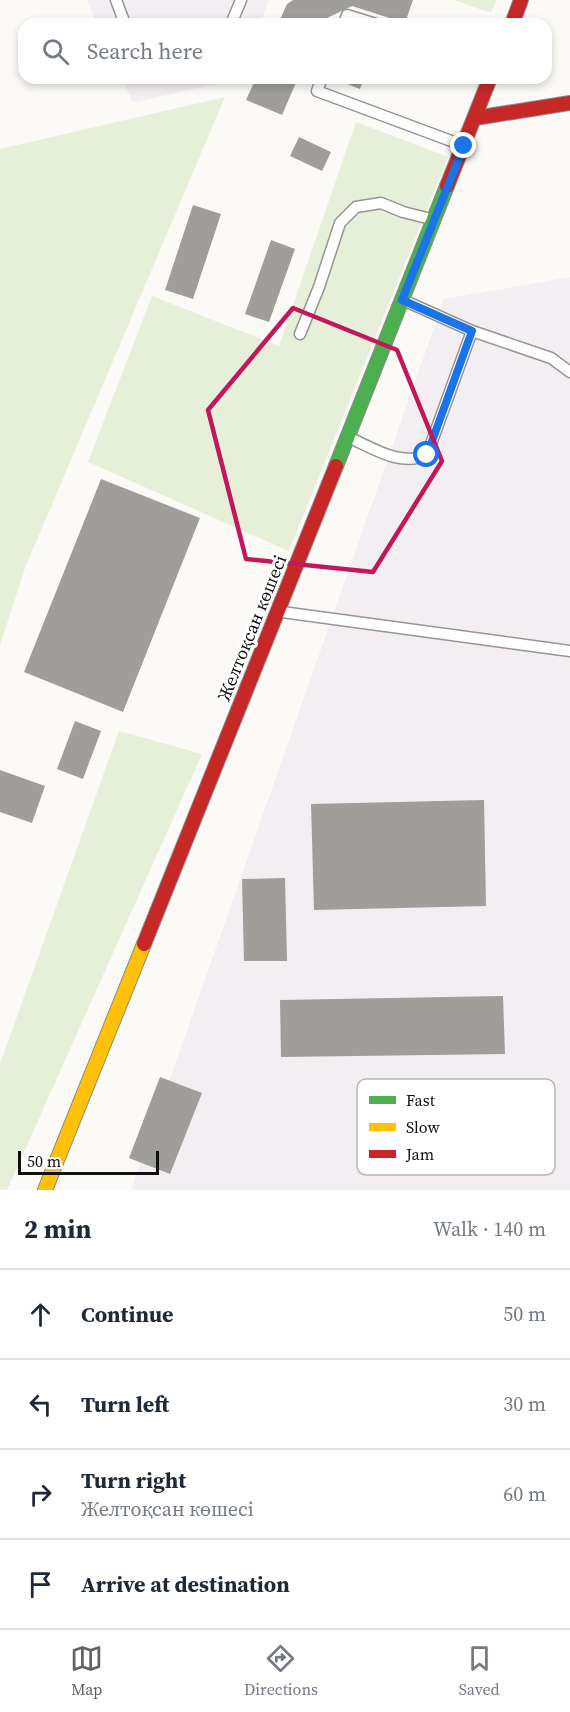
<!DOCTYPE html>
<meta charset="utf-8">
<style>
:root{--surface:#fff;--page:#f2f2f3;--text:#1f2937;--muted:#747a83;--line:#e0e1e3;--accent:#626260}
body{margin:0;font-family:"Source Serif 4",serif;background:var(--page);color:var(--text)}
.scale{position:absolute;left:18px;bottom:15px;width:141px;box-sizing:border-box;padding-left:6px;border:3px solid #101010;border-top:0;font-size:16px;line-height:21px;white-space:nowrap;color:#101010;-webkit-text-stroke:4px #fff;paint-order:stroke}
.stop{position:absolute;width:18px;height:18px;margin:-14px;border:4px solid #1a73e8;border-radius:50%;background:#fff}
.stop.end{background:#1a73e8;border-color:#fff;box-shadow:0 2px 6px #0008}
.list{margin:0;padding:0;list-style:none}
h2{display:flex;justify-content:space-between;align-items:center;height:78px;margin:0;padding:0 24px;font-size:26px}
h2 small{font-size:20px;font-weight:400;color:var(--muted)}
.list li{display:grid;grid-template-columns:39px 1fr auto;gap:18px;align-items:center;box-sizing:border-box;height:90px;padding:0 24px;border-top:2px solid var(--line)}
.list b{display:block;font-size:22px;white-space:nowrap}
.list p{margin:0;font-size:20px;white-space:nowrap;color:var(--muted)}
.list em{font-size:20px;font-style:normal;color:var(--muted)}
.icon{flex:none;width:33px;height:33px;fill:none;stroke:currentColor;stroke-width:2;stroke-linecap:round;stroke-linejoin:round}
.map{position:relative;flex:none;width:570px;height:1190px;overflow:hidden}
.search{position:absolute;background:var(--surface);box-shadow:0 3px 9px #0003;left:18px;right:18px;top:18px;height:66px;display:flex;align-items:center;gap:15px;box-sizing:border-box;padding:0 21px;border-radius:18px;color:var(--muted);font-size:22px}
.sheet{height:438px;background:var(--surface)}
nav{display:flex;justify-content:space-around;align-items:center;box-sizing:border-box;height:84px;border-top:2px solid var(--line);background:var(--surface);font-size:16px;color:var(--muted)}
nav a{display:grid;justify-items:center;gap:3px}
nav .on{color:var(--accent)}
.map>svg:first-child{display:block}
.industrial{fill:#f3eef1}
.green{fill:#e6efd8}
.building{fill:#9f9e9b}
.lines{fill:none;stroke-linecap:round;stroke-linejoin:round}
.lane-casing{stroke:#969594;stroke-width:13}
.fast-casing{stroke:#8c8c8a;stroke-width:16}
.slow-casing{stroke:#8c8c8a;stroke-width:16}
.jam-casing{stroke:#8c8c8a;stroke-width:16}
.lane{stroke:#fefefe;stroke-width:10}
.fast{stroke:#4caf50;stroke-width:14}
.slow{stroke:#ffc107;stroke-width:14}
.jam{stroke:#c62828;stroke-width:14}
.route{stroke:#1a73e8;stroke-width:8}
.marked{fill:none;stroke:#c2185b;stroke-width:4.5;stroke-linejoin:round}
.labels{text-anchor:middle;stroke-width:6;stroke-linejoin:round;paint-order:stroke}
.street-label{font-size:18px;fill:#101010;stroke:#fff}
.key{fill:#fff;stroke:#b7b7b7;stroke-width:1.5}
.key-label{font-size:16px;fill:#101010}
</style>
<div class="map">
<svg width="570" height="1190" viewBox="0 0 570 1190">
<rect width="100%" height="100%" fill="#fbfaf6"/>
<path class="industrial" d="M87,0H269L260,24H97Z
M122,78H240L133,103Z
M570,277V1190H131L444,299Z"/>
<path class="green" d="M454,0H496L491,13Z
M225,97L25,568L0,645V149Z
M356,122L448,157L289,551L88,462L152,296L279,346Z
M119,731L202,754L7,1190H0V1064Z"/>
<path class="building" d="M293,0H413L405,23L352,6L323,20L321,24H278L287,4Z
M256,78H298L282,115L246,100Z
M332,78H364L360,89Z
M299,137L331,152L322,171L290,156Z
M193,205L221,214L193,299L165,290Z
M271,240L295,249L269,322L245,314Z
M101,479L200,518L123,712L24,672Z
M75,721L101,731L83,779L57,769Z
M0,770L45,786L32,823L0,812Z
M484,800L486,906L314,910L311,804Z
M285,878L287,961H244L242,879Z
M503,996L505,1054L281,1057L280,1000Z
M160,1077L202,1093L170,1174L129,1158Z"/>
<g class="lines">
<defs>
<path id="lane" d="M116,0L125,24
M231,24L241,0
M344,24L347,15L376,24
M322,78L317,91L462,145
M403,300L472,331L551,358L570,372
M300,334L319,287L340,223L356,207L381,203L403,212L431,219
M348,437C373,448 400,467 427,455L472,331
M282,612L570,651"/>
<path id="fast" d="M336,466L447,186"/>
<path id="slow" d="M45,1190L144,944"/>
<path id="jam" d="M512,24L521,0
M475,118L570,103
M447,186L490,78
M144,944L336,466"/>
</defs>
<use href="#lane" class="lane-casing"/>
<use href="#fast" class="fast-casing"/>
<use href="#slow" class="slow-casing"/>
<use href="#jam" class="jam-casing"/>
<use href="#lane" class="lane"/>
<use href="#fast" class="fast"/>
<use href="#slow" class="slow"/>
<use href="#jam" class="jam"/>
</g>
<g class="lines">
<path class="route" d="M427,455L472,331L402,300L464,146"/>
</g>
<path class="marked" d="M293,308L397,350L442,461L373,572L246,559L208,410Z"/>
<g class="labels">
<g class="street-label">
<text transform="translate(252 628) rotate(-68)" y="6">Желтоқсан көшесі</text>
</g>
</g>
<rect x="357" y="1079" width="198" height="96" rx="9" class="key"/>
<rect x="369" y="1096" width="27" height="8" fill="#4caf50"/>
<rect x="369" y="1123" width="27" height="8" fill="#ffc107"/>
<rect x="369" y="1150" width="27" height="8" fill="#c62828"/>
<g class="key-label">
<text x="406" y="1106">Fast</text>
<text x="406" y="1133">Slow</text>
<text x="406" y="1160">Jam</text>
</g>
</svg>
<div class="scale">50 m</div>
<div class="stop" style="left:427px;top:455px"></div>
<div class="stop end" style="left:464px;top:146px"></div>
<div class="search"><svg class="icon" aria-label="search" viewBox="0 0 24 24"><circle cx="10" cy="10" r="6"/><path d="M15 15l6 6"/></svg>Search here</div>
</div>
<section class="sheet">
<h2>2 min<small>Walk · 140 m</small></h2>
<ul class="list">
<li><svg class="icon" aria-label="ahead" viewBox="0 0 24 24"><path d="M12 20V5M6 11l6-6 6 6"/></svg><div><b>Continue</b></div><em>50 m</em></li>
<li><svg class="icon" aria-label="left" viewBox="0 0 24 24"><path d="M17 20v-9H6M10 6l-5 5 5 5"/></svg><div><b>Turn left</b></div><em>30 m</em></li>
<li><svg class="icon" aria-label="right" viewBox="0 0 24 24"><path d="M7 20v-9h11M14 6l5 5-5 5"/></svg><div><b>Turn right</b><p>Желтоқсан көшесі</p></div><em>60 m</em></li>
<li><svg class="icon" aria-label="arrive" viewBox="0 0 24 24"><path d="M6 21V4h12l-3 4 3 4H6"/></svg><div><b>Arrive at destination</b></div></li>
</ul>
</section>
<nav>
<a class="on"><svg class="icon" aria-label="map" viewBox="0 0 24 24"><path d="M3 6l6-2 6 2 6-2v14l-6 2-6-2-6 2zM9 4v14M15 6v14"/></svg>Map</a>
<a><svg class="icon" aria-label="directions" viewBox="0 0 24 24"><path d="M12 3l9 9-9 9-9-9zM9 14v-3h6M13 9l2 2-2 2"/></svg>Directions</a>
<a><svg class="icon" aria-label="saved" viewBox="0 0 24 24"><path d="M7 4h10v16l-5-4-5 4z"/></svg>Saved</a>
</nav>
